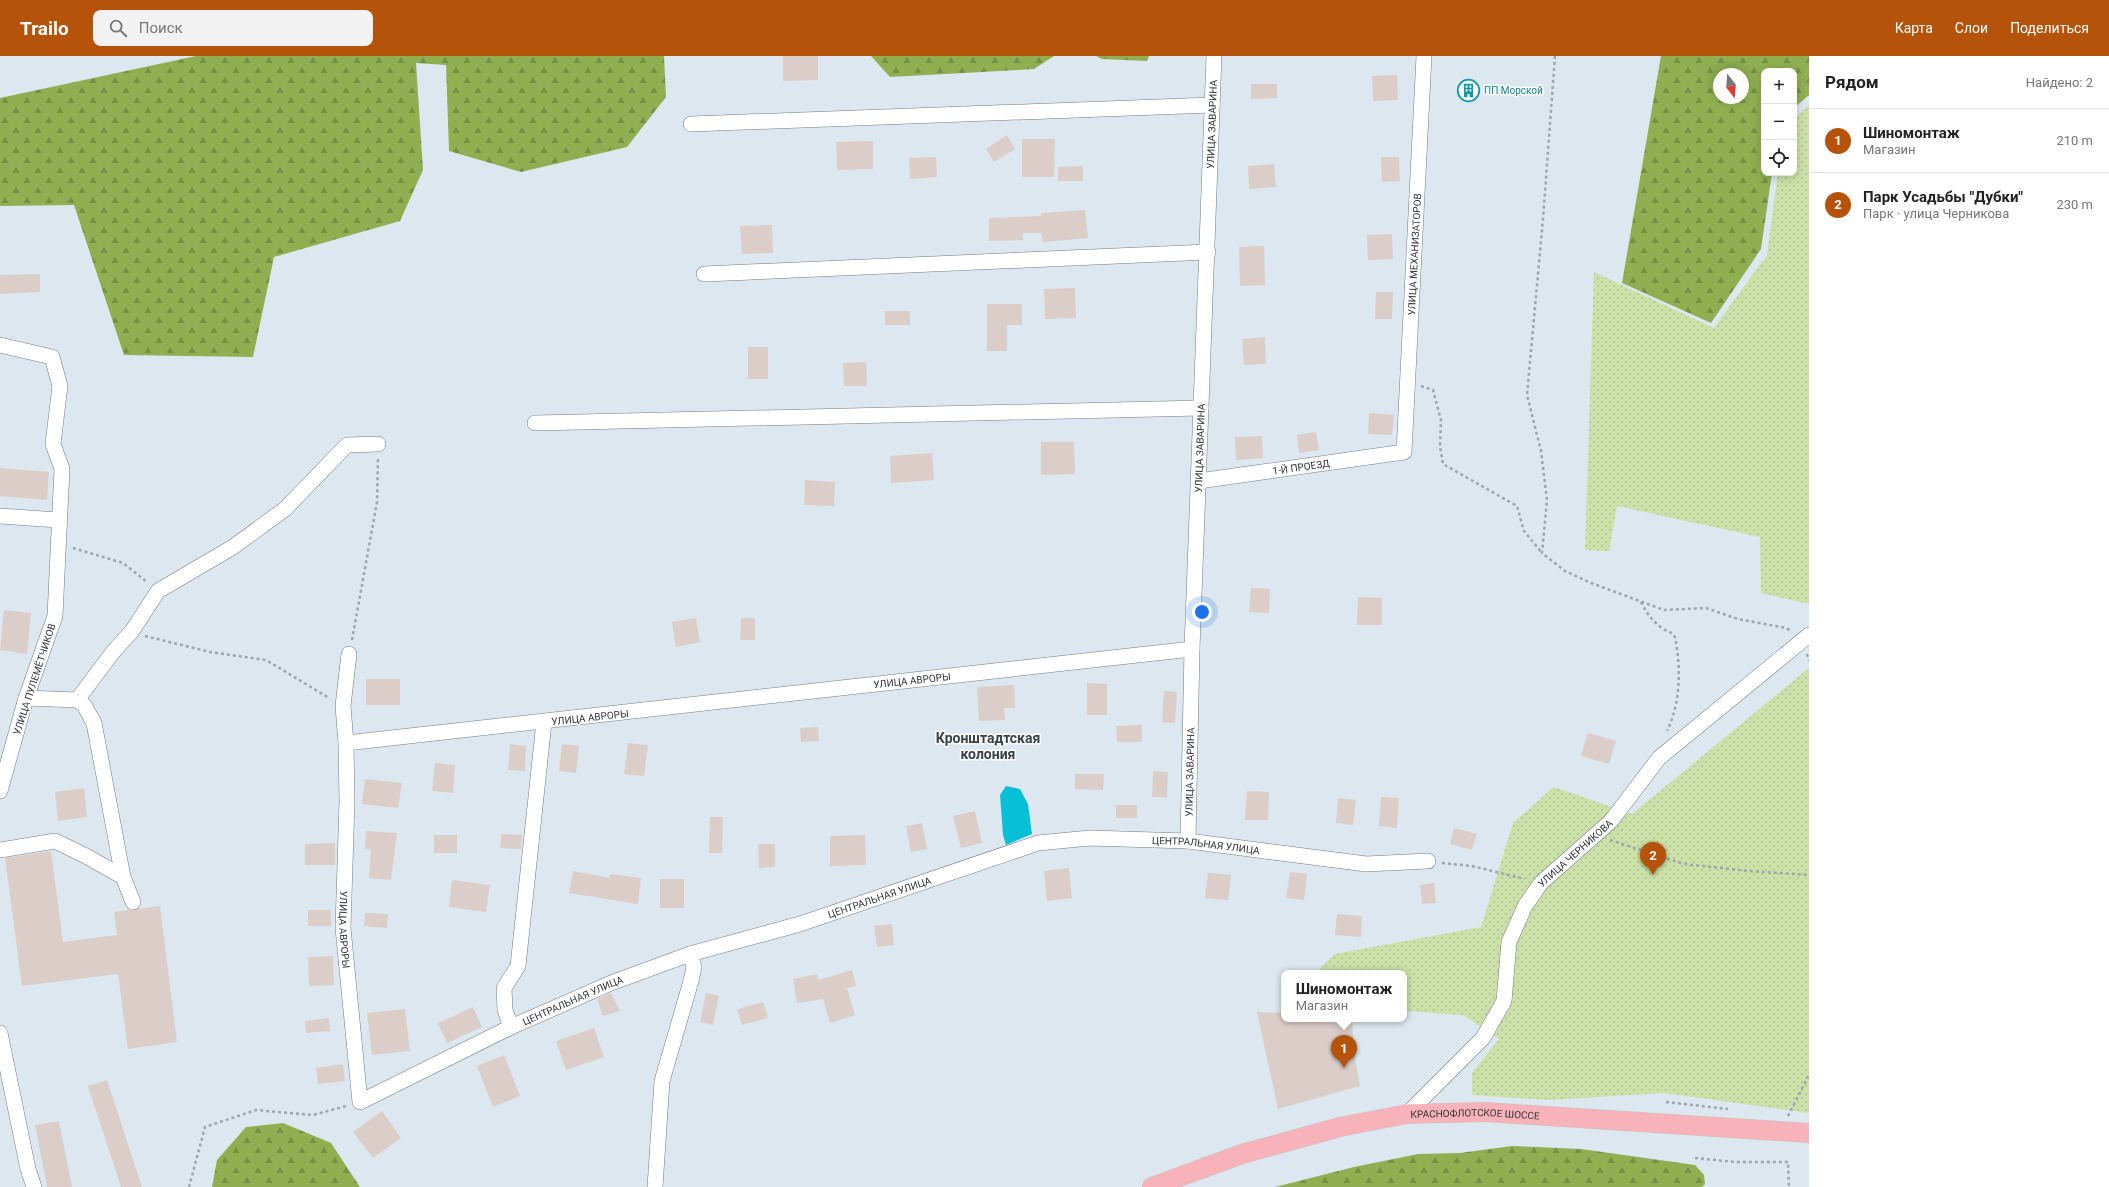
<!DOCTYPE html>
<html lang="ru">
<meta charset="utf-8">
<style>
:root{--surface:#fff;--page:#f2f2f2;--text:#222;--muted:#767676;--line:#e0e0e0;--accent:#b45309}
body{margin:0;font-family:Roboto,sans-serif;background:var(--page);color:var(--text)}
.controls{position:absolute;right:12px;top:12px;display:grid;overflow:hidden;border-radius:8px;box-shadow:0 2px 10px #0003}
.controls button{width:36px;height:36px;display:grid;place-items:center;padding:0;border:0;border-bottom:1px solid var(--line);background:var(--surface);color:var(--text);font:20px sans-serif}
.compass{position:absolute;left:1713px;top:12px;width:36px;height:36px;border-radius:50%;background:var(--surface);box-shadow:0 2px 10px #0003;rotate:163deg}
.you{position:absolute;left:1202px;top:556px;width:14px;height:14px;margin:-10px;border:3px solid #fff;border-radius:50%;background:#1a73e8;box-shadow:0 0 0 6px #1a73e833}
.badge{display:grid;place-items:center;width:26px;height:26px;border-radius:50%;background:var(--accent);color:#fff;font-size:13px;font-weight:700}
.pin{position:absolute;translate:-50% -33px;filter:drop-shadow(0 1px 2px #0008)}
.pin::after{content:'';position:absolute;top:21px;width:14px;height:12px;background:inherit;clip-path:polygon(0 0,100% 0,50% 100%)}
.popup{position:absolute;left:1281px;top:914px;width:126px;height:52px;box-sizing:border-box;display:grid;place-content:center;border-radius:8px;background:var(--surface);filter:drop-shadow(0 1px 3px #0005);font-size:13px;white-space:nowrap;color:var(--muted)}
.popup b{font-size:15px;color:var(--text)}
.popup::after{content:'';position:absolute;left:50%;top:100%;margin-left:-8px;border:8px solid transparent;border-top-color:var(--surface)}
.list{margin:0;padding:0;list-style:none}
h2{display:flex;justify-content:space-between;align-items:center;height:52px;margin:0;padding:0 16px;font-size:17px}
h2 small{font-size:13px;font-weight:400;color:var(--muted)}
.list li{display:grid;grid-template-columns:26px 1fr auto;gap:12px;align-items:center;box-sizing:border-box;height:64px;padding:0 16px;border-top:1px solid var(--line)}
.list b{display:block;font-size:15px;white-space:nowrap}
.list p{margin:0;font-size:13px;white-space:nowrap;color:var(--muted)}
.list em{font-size:13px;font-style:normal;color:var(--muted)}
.icon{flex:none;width:22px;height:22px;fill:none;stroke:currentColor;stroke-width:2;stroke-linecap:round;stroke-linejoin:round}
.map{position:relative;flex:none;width:1809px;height:1131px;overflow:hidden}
header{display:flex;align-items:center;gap:24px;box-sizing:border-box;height:56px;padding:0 20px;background:var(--accent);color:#fff}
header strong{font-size:19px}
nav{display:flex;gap:22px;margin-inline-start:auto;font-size:14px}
.search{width:280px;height:36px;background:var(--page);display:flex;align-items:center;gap:10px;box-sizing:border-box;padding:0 14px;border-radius:8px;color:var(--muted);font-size:15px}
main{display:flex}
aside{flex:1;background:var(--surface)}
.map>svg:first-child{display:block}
.forest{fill:url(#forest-firs);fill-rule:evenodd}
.park{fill:url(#park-dots)}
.water{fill:#07bfd6}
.building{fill:#dbcec9}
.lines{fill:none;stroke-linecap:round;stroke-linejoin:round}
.minor-casing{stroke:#747c85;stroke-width:16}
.major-casing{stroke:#c5c6c7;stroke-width:20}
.path{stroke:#9ea6ad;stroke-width:2.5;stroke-dasharray:3 3;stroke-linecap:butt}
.minor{stroke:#fff;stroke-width:15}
.major{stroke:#f8b2b9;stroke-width:19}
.labels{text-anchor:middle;stroke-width:3;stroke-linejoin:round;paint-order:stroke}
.culture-label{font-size:10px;fill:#0d838f;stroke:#fff;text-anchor:start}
.street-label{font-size:10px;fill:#313438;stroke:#fff}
.district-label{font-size:14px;font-weight:bold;fill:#3a4249;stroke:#fff}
</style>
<header>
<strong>Trailo</strong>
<div class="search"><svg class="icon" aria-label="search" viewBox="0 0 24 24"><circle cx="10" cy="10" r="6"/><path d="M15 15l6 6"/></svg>Поиск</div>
<nav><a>Карта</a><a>Слои</a><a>Поделиться</a></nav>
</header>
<main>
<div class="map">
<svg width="1809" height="1131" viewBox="0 0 1809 1131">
<defs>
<pattern id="forest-firs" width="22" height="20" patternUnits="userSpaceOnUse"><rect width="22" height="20" fill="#8faf51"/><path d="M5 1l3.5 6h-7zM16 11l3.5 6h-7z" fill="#758f44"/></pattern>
<pattern id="park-dots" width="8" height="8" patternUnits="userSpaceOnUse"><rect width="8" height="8" fill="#cce1a8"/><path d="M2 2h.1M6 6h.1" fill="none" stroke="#b0c291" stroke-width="1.8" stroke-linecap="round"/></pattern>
</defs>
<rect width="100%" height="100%" fill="#dde7f0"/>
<path class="forest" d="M196,0H664L666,41L627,91L521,116L449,95L446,9L416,7L423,114L400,165L274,201L253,301L124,299L74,149L0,150V42Z
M871,0H1054L1034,13L890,21Z
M1096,0H1149L1147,5L1102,3Z
M1661,0H1809V39L1794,52V15H1764V117H1772L1761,193L1711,267L1622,227ZM1719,18H1743V42H1719Z
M283,1067L331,1087L360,1131H212L217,1104L246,1071Z
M1512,1090L1581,1093L1695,1109L1704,1119L1705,1128L1702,1131H1275L1354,1111L1418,1098L1460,1097Z"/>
<path class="park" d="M1809,49V548L1761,537L1760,481L1617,450L1609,495L1585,494L1594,216L1714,272L1767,199L1778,117H1794V63Z
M1809,612V1057L1664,1037L1549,1044L1472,1039V1017L1499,983L1463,959L1404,955V917H1315L1335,898L1481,871L1513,767L1554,731L1632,758Z"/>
<path class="water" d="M1006,730L1020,733L1028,748L1032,778L1006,789L1003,779L1000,739Z"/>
<path class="building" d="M783,0H818V24L783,25Z
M1397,19L1398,44L1373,45L1372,20Z
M1251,28H1277V42L1251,43Z
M1007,79L1015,93L994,106L986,93Z
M1022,83H1055L1054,121H1022Z
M873,85V113L837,114L836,86Z
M936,101L937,121L910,123L909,102Z
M1381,101H1399L1400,125L1382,126Z
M1274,108L1276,131L1249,133L1248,110Z
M1083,110V125H1058V111Z
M1085,154L1088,182L1043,186L1041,177H1023V184L989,185V162L1041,160V157Z
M772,169L773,197L742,198L740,170Z
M1392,178L1393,203L1368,204L1367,179Z
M1264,190L1265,229L1240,230L1239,191Z
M40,218V236L0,238V219Z
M1075,232L1076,262L1045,263L1044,233Z
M1376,236H1393L1392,263H1375Z
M987,248H1022V269H1007V295H987Z
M885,255H910V269H885Z
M1265,281L1266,308L1244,309L1242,283Z
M748,291H768V323H748Z
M866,306L867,330H844L843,307Z
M1369,357L1394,359L1392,379L1368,378Z
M1316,376L1319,394L1299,397L1297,379Z
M1262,380L1263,402L1236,404L1235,381Z
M1041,386H1074L1075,418L1041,419Z
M932,397L934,424L891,427L890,400Z
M0,412L49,416L47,444L0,440Z
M805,424L835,426L834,450L804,449Z
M1251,532L1270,533L1269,557L1249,556Z
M1358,541L1382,542V569H1357Z
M4,554L31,557L27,598L0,594Z
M696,562L700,586L676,591L672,566Z
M741,562H755V584H740Z
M366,623H400V649H366Z
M1087,627L1107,628V659H1087Z
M1014,629L1015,652H1004L1005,664L979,665L977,631Z
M1164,635L1177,636L1175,667L1162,666Z
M1142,669V686H1117L1116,670Z
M818,671L819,685L801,686L800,672Z
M1588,677L1616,685L1609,708L1581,700Z
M628,687L648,689L644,720L624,718Z
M510,688L526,690L525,715L508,714Z
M562,688L579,690L576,717L559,715Z
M435,707L455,709L453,737L432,735Z
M1153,715L1168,716L1167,741H1152Z
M1075,718H1104L1103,734L1075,733Z
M365,723L402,727L398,752L362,748Z
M84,732L87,761L58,765L55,736Z
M1247,735L1269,736L1268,764H1245Z
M1381,741L1399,742L1397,772L1379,770Z
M1338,742L1356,744L1353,769L1336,767Z
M1116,749H1137V762H1116Z
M975,755L982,787L961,792L953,760Z
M710,761H723L722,797H709Z
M922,767L927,793L911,796L906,770Z
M1454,772L1477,778L1472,794L1450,788Z
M366,775L397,777L391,824L369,822L371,794L365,793Z
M501,778L522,779L521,793L500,792Z
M434,779H457V797H434Z
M865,779L866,809L830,810V780Z
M335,787V809H305V788Z
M758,788H775V811L759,812Z
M51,795L63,886L117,879L114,856L160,850L177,986L128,993L118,918L22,930L5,802Z
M1069,812L1072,842L1047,845L1044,815Z
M573,815L610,822V818L641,822L638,848L569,837Z
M1290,816L1307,818L1304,844L1286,842Z
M1208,817L1231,819L1228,844L1205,842Z
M660,823H684V852H660Z
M452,824L490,829L486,856L449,851Z
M1434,827L1436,847L1422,848L1420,829Z
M308,854H331V870H308Z
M365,857L388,858L387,872L364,870Z
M1337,858L1362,860L1361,881L1335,879Z
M892,868L894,889L877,891L874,870Z
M333,900L334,929L309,930L308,901Z
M852,914L856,930L847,932L855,959L830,967L823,943L797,947L793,923L817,918L818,924Z
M611,937L620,955L603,960L597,943Z
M706,937L719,940L713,969L700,966Z
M763,946L768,962L742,969L737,953Z
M473,951L482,971L447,987L438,967Z
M405,953L410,995L372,999L367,957Z
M1257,956L1284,957V963H1352L1354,998L1360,1030L1278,1053Z
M329,962L330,975L306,977L305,965Z
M594,972L604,1001L566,1014L556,985Z
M504,999L520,1040L493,1051L477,1010Z
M343,1008L345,1025L318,1028L316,1012Z
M107,1024L142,1131H121L88,1030Z
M382,1055L401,1082L373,1102L353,1076Z
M59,1065L72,1131H47L35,1069Z"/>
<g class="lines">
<defs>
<g id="minor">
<path d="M691,68L1212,49"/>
<path d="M704,218L1208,196"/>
<path d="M0,289L52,301L60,330L53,388L62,413L55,560L26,642L0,735"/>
<path d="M535,367L1201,352"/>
<path id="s1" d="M1199,425L1404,396L1424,0"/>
<path d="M0,460L58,464"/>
<path id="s2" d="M1192,593L346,687L347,745L343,872L360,1046L511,971L611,927L690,898L800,868L1038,787L1090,782L1188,785L1366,808L1428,805"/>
<path d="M26,642L77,644L113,596L132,575L158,535L233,491L285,453L347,389L378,388"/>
<path d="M77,644L84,649L94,667L123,821"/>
<path d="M346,687L343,650L349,598"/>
<path id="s3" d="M1188,785L1192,593L1214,0"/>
<path d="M0,794L55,785L86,800L123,821L133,846"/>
<path d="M511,971L505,954L504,932L518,910L544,666"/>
<path d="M0,977L28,1113L34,1131"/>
<path id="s4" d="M1407,1058L1483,982L1504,945L1509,886L1525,850L1541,827L1611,765L1659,702L1809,579"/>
<path d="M655,1131L662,1025L691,925L694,911L690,898"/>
</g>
<g id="major">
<path id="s5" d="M1152,1131L1242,1098L1340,1071L1407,1058L1485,1056L1809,1077"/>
</g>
</defs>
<use href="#minor" class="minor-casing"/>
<use href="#major" class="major-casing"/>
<path class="path" d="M1555,0L1543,163L1527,339L1541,395L1547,444L1542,497L1565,515L1591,527L1664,554L1706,552L1738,563L1786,572L1791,575
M1421,330L1433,334L1441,364L1440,391L1443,408L1517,450L1524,475L1542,497
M73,492L123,507L147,526
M1641,546C1646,556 1652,565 1662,572C1667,576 1671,575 1675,581C1681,611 1681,646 1667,675
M145,580L210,596L266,604L329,642
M352,584L377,446L378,401
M1807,598L1809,605
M1610,784L1684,808L1749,815L1809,819
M1442,807L1472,810L1525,823
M1666,1046L1728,1053
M1788,1060L1809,1019
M1695,1102L1735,1106H1788L1789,1131
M189,1131L205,1071L256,1054L313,1059L346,1050"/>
<use href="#minor" class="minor"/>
<use href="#major" class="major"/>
</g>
<defs>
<symbol id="building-ring" viewBox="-11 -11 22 22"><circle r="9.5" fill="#fff" stroke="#0f9aa8" stroke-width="1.5"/><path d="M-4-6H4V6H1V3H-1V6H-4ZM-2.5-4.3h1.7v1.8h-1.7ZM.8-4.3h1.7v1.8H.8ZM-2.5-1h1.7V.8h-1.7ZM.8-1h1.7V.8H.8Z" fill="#0f9aa8"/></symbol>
</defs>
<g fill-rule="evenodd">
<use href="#building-ring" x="1456" y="22" width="25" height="25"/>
</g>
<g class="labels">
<g class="culture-label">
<text x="1484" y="38">ПП Морской</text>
</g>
<g class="street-label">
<text dy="4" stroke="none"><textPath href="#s3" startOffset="717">УЛИЦА ЗАВАРИНА</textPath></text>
<text dy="4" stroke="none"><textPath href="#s1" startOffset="405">УЛИЦА МЕХАНИЗАТОРОВ</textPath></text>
<text dy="4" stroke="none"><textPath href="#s3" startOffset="393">УЛИЦА ЗАВАРИНА</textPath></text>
<text dy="4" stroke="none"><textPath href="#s1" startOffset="103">1-Й ПРОЕЗД</textPath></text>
<text transform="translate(34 623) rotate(-72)" y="4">УЛИЦА ПУЛЕМЁТЧИКОВ</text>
<text transform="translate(912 624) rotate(-6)" y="4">УЛИЦА АВРОРЫ</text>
<text transform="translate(590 661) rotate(-6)" y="4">УЛИЦА АВРОРЫ</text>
<text dy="4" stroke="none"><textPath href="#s3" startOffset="69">УЛИЦА ЗАВАРИНА</textPath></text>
<text dy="4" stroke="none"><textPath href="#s2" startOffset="2107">ЦЕНТРАЛЬНАЯ УЛИЦА</textPath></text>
<text dy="4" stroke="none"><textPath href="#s4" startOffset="322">УЛИЦА ЧЕРНИКОВА</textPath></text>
<text dy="4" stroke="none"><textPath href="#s2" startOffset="1771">ЦЕНТРАЛЬНАЯ УЛИЦА</textPath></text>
<text dy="4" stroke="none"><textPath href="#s2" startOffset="1038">УЛИЦА АВРОРЫ</textPath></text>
<text dy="4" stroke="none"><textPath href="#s2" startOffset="1447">ЦЕНТРАЛЬНАЯ УЛИЦА</textPath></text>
<text dy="4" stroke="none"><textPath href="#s5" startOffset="334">КРАСНОФЛОТСКОЕ ШОССЕ</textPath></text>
</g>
<g class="district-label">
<text x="988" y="687">Кронштадтская<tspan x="988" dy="16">колония</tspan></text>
</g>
</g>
</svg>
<div class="controls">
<button>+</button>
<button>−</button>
<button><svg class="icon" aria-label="locate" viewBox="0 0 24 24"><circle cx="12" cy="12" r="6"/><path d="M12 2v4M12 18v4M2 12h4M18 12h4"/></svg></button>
</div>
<svg class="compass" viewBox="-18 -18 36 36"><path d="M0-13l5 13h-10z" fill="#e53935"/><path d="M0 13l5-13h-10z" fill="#767676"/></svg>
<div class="you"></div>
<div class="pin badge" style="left:1344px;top:1012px">1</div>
<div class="popup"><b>Шиномонтаж</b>Магазин</div>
<div class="pin badge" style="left:1653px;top:819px">2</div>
</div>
<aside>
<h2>Рядом<small>Найдено: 2</small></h2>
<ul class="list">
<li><span class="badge">1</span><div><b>Шиномонтаж</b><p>Магазин</p></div><em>210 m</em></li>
<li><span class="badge">2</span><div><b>Парк Усадьбы &quot;Дубки&quot;</b><p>Парк · улица Черникова</p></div><em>230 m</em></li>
</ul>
</aside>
</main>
